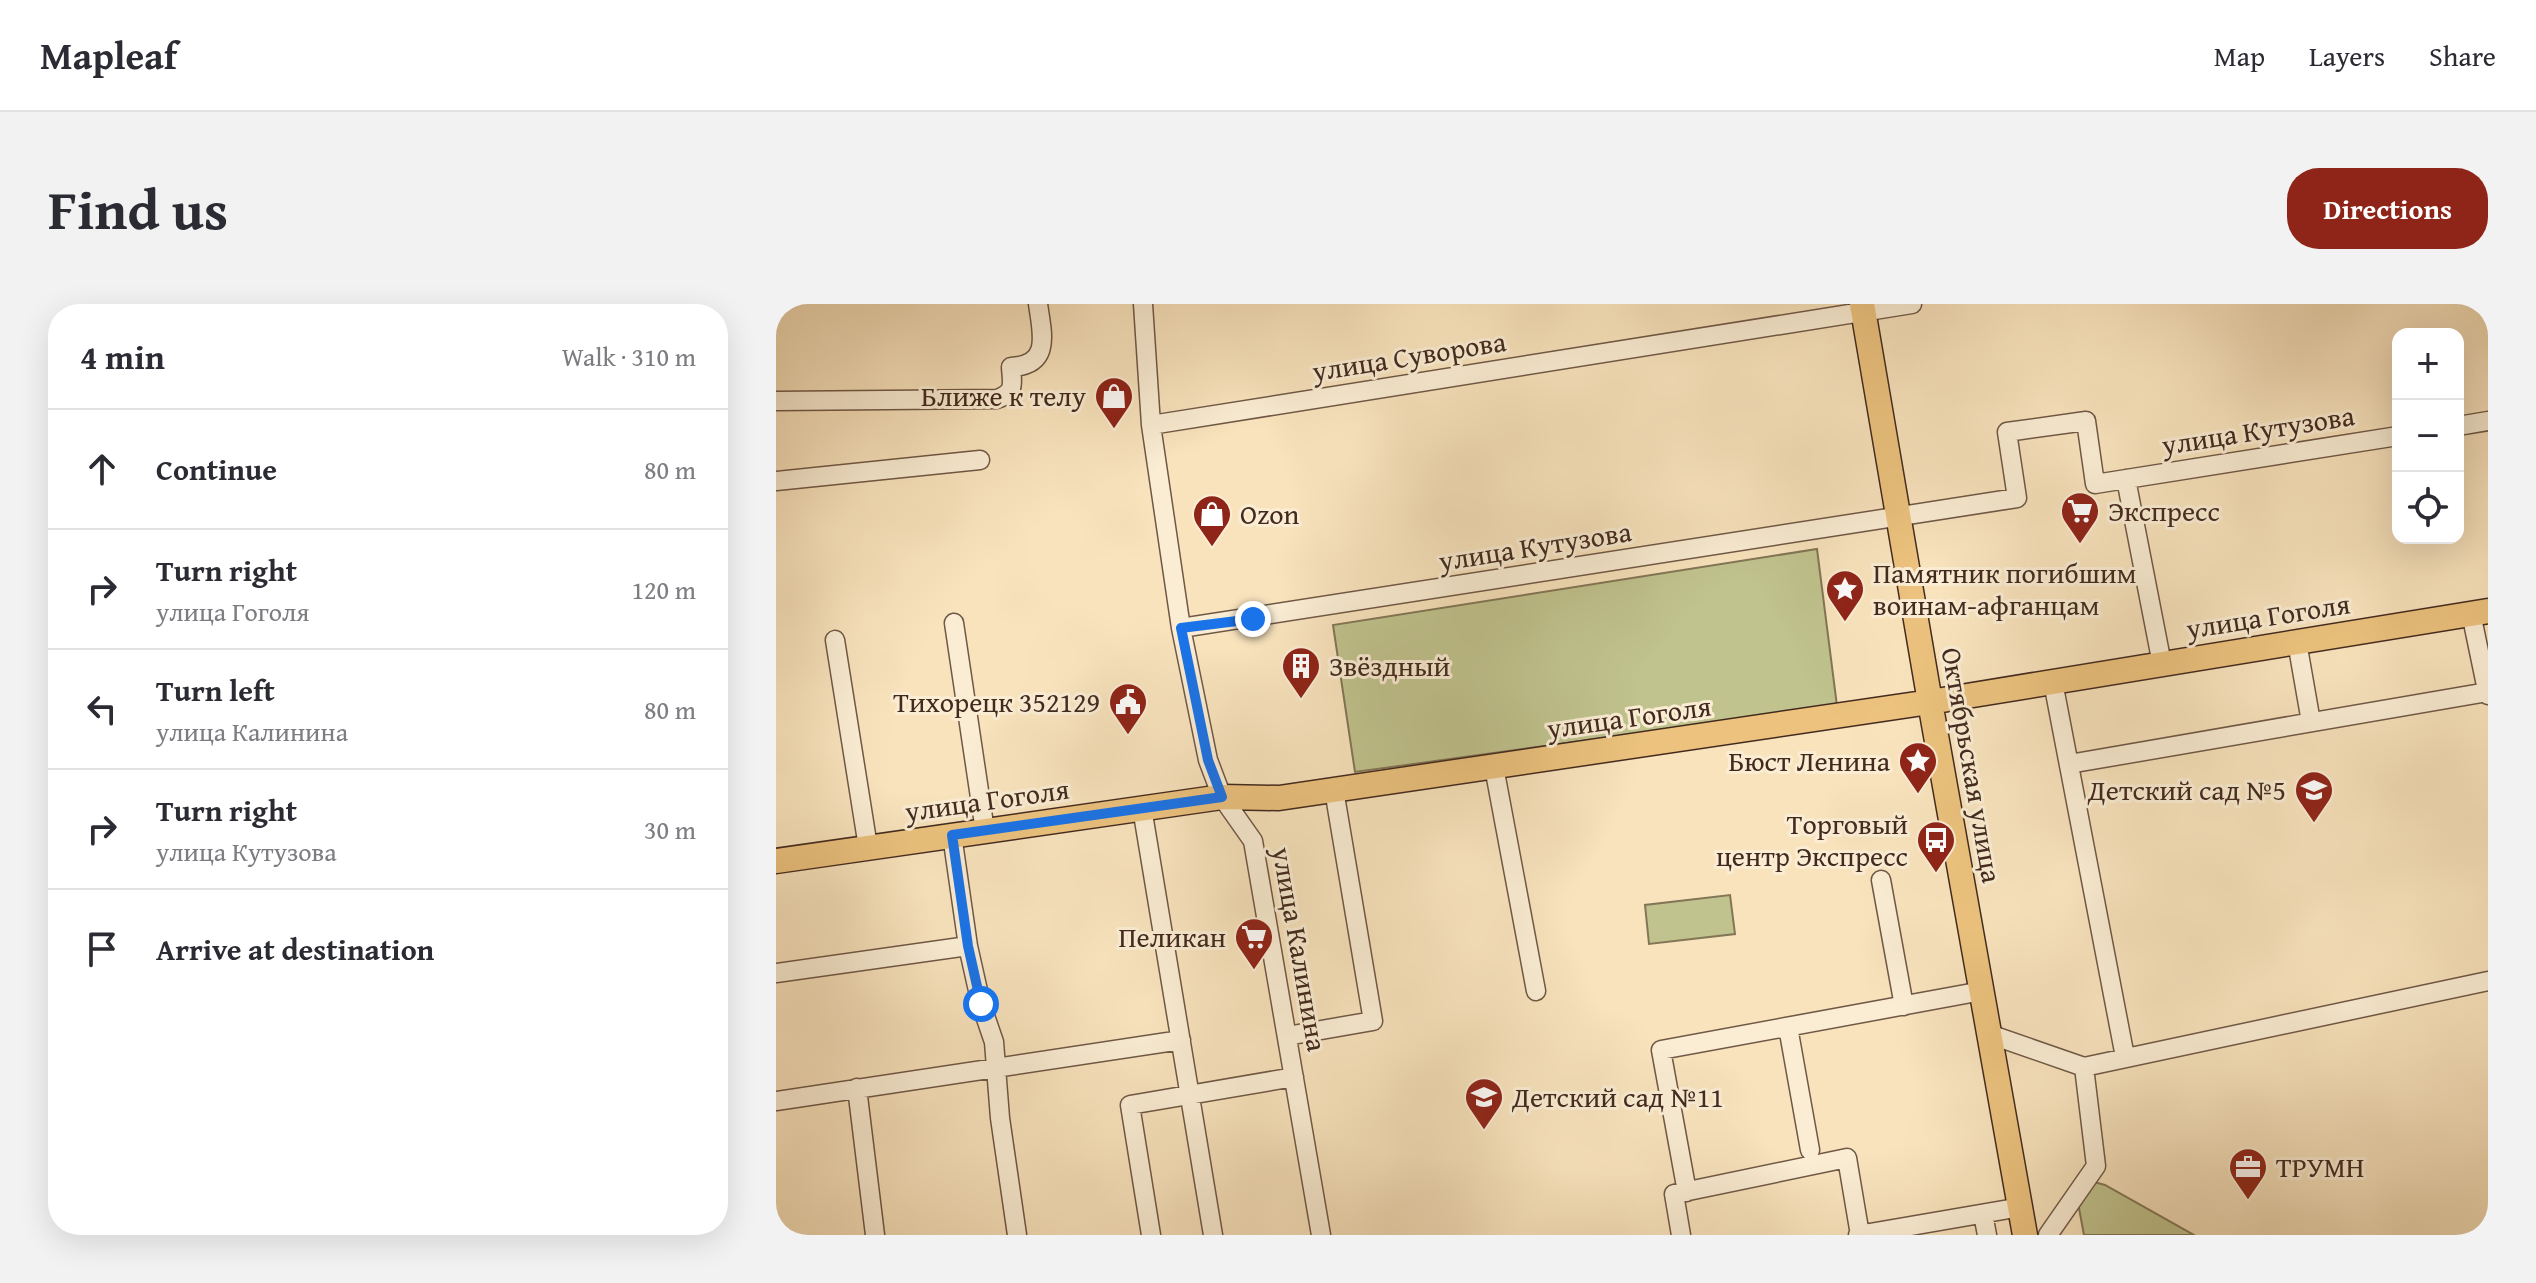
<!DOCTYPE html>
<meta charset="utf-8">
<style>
:root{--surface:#fff;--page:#f2f2f3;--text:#2b2b33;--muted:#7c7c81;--line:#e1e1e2;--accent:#8f2418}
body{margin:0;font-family:"Gentium Book Plus",serif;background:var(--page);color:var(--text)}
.controls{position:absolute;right:24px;top:24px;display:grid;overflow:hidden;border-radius:16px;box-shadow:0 8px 32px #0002}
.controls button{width:72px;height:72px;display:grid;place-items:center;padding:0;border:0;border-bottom:2px solid var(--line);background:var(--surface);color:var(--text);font:40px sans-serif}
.stop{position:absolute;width:24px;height:24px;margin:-18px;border:6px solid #1a73e8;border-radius:50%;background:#fff}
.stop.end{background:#1a73e8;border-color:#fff;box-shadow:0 2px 8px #0008}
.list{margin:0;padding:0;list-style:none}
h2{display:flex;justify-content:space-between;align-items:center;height:104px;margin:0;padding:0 32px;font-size:34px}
h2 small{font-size:26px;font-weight:400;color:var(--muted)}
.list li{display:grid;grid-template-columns:52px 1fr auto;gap:24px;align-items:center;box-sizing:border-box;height:120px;padding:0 32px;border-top:2px solid var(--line)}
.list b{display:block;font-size:30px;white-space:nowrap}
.list p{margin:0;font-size:26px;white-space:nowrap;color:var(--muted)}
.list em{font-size:26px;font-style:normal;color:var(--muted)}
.icon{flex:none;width:44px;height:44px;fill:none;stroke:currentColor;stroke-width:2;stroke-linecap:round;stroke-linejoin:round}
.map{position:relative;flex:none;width:1712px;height:931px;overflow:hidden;border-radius:32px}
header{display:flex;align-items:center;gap:48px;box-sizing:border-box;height:112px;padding:0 40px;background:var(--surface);border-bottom:2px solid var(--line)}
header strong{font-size:38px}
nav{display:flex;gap:44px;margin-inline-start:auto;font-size:28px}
.intro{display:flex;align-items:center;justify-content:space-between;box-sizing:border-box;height:192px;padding:0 48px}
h1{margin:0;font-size:56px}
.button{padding:20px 36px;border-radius:32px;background:var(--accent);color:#fff;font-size:28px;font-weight:700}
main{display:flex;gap:48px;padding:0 48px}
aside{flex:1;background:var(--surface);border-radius:32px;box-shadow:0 8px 32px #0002}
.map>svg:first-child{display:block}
.green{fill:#c0c38e;stroke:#827656;stroke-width:2}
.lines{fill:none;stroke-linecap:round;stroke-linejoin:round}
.minor-casing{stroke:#705846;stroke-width:21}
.major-casing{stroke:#432a1f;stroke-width:27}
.minor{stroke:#faedd4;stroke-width:18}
.major{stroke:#ecc27e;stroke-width:24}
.route{stroke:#1a73e8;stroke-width:10}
.labels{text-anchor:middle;stroke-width:6;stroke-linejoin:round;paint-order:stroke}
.street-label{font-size:28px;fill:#432a1f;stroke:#faedd4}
.poi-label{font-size:28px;fill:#432a1f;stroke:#faedd4;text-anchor:end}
</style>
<header>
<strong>Mapleaf</strong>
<nav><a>Map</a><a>Layers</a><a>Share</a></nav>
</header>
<div class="intro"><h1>Find us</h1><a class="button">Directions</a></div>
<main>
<aside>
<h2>4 min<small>Walk · 310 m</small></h2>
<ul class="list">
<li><svg class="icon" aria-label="ahead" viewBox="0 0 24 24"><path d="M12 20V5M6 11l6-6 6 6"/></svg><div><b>Continue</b></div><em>80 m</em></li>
<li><svg class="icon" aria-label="right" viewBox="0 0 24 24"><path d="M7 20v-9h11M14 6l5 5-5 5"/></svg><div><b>Turn right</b><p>улица Гоголя</p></div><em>120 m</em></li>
<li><svg class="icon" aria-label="left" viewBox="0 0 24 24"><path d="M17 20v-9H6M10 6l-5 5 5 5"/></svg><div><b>Turn left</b><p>улица Калинина</p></div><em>80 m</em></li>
<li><svg class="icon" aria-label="right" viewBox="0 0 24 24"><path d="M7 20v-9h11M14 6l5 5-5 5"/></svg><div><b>Turn right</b><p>улица Кутузова</p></div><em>30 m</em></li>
<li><svg class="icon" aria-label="arrive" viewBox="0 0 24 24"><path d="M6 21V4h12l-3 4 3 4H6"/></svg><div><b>Arrive at destination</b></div></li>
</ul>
</aside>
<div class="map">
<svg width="1712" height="931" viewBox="0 0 1712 931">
<rect width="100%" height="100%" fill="#f8e3bd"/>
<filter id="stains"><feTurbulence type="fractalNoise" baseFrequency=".0025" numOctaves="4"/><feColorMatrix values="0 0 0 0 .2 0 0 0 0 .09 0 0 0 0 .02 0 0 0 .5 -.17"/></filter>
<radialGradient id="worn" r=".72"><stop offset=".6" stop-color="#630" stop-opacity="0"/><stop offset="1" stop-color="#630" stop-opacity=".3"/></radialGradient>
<path class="green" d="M1041,245L1061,402L579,468L557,321Z
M954,591L959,630L873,640L869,601Z
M1318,878L1329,881L1418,931H1308L1302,899Z"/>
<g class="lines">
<defs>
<path id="minor" d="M367,0L375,121L405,324L432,456L446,493L477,537L545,931
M0,97L221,95C240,88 236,80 235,63C276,61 266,29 262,0
M375,121L1136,0
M1682,122L1712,117
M1350,175L1386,360
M0,177L204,156
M1695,309L1712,391
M178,319L209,527
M405,324L1241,194L1231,128L1310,117L1319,180L1622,132
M59,336L92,543
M1521,338L1535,418
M1277,378L1349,753
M1293,460L1711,388
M718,463L760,687
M366,504L437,931
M176,531L192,642L205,700L218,738L224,814L241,931
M1105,576L1128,702
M0,669L192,642
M1012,723L1034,846
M1213,730L1308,763L1320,862L1272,931
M511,732L597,717L558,486
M1308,763L1712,677
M81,784L99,931
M0,797L405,736
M911,888L885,746L1206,687
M1207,910L1211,931
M375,931L354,801L518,773
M905,931L898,890L1071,854L1084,931
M1082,931L1245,903"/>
<path id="major" d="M1086,0L1154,398L1249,931
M0,557L446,493L503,494L1154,398L1712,307"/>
</defs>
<use href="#minor" class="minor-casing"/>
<use href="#major" class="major-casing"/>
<use href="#minor" class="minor"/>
<use href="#major" class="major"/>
</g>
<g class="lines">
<path class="route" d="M205,700L192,642L176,531L446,493L432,456L405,324L477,315"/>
</g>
<defs>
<symbol id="shop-pin" viewBox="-11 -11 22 30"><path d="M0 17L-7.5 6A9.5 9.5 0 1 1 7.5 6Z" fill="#8f2418" stroke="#faedd4"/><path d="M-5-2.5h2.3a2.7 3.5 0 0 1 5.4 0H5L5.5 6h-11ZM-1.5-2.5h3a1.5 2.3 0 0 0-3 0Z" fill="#fff"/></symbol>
<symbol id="supermarket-pin" viewBox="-11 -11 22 30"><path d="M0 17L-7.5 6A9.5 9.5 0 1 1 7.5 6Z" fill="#8f2418" stroke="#faedd4"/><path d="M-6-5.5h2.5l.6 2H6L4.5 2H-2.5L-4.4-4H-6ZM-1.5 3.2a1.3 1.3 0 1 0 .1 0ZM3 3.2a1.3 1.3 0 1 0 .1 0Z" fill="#fff"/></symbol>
<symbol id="sight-pin" viewBox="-11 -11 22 30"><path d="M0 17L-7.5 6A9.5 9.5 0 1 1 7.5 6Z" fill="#8f2418" stroke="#faedd4"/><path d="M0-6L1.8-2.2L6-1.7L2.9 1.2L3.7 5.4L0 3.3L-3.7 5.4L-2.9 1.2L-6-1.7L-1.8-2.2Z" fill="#fff"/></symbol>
<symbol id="building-pin" viewBox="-11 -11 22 30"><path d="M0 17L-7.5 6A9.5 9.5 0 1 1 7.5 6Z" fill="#8f2418" stroke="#faedd4"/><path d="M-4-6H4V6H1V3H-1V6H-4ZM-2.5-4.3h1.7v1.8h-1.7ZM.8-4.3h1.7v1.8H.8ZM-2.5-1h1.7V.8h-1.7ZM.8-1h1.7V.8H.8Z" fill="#fff"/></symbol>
<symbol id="civic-pin" viewBox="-11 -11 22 30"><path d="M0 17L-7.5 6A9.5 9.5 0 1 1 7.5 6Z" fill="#8f2418" stroke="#faedd4"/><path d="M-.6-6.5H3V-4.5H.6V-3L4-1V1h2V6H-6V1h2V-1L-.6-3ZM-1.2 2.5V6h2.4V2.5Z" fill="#fff"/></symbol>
<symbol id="school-pin" viewBox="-11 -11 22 30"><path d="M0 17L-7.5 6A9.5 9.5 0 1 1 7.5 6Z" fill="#8f2418" stroke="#faedd4"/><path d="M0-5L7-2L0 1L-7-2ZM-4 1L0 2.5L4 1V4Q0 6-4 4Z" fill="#fff"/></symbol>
<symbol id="bus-pin" viewBox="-11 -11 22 30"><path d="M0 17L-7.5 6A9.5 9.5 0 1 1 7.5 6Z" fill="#8f2418" stroke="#faedd4"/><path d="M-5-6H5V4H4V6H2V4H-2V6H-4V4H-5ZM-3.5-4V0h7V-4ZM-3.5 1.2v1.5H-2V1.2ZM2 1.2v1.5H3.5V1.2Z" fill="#fff"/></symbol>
<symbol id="office-pin" viewBox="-11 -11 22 30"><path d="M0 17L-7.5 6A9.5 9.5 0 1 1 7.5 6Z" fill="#8f2418" stroke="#faedd4"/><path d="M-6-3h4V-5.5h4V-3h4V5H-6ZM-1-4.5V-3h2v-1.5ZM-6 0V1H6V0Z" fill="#fff"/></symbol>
</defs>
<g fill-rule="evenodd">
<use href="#shop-pin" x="316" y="70" width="44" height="60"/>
<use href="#supermarket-pin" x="1282" y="185" width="44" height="60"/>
<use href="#shop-pin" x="414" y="188" width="44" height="60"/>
<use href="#sight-pin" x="1047" y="263" width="44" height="60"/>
<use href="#building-pin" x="503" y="340" width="44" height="60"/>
<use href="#civic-pin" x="330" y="376" width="44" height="60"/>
<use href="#sight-pin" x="1120" y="435" width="44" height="60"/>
<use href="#school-pin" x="1516" y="464" width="44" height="60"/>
<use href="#bus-pin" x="1138" y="514" width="44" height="60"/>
<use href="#supermarket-pin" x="456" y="611" width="44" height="60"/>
<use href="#school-pin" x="686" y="771" width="44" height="60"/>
<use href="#office-pin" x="1450" y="841" width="44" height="60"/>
</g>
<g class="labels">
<g class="street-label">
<text transform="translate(633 52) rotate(-9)" y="10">улица Суворова</text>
<text transform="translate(1482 126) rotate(-9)" y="10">улица Кутузова</text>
<text transform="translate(759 242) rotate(-9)" y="10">улица Кутузова</text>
<text transform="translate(1492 312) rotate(-9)" y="10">улица Гоголя</text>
<text transform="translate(853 413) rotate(-8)" y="10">улица Гоголя</text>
<text transform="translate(1196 461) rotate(80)" y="10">Октябрьская улица</text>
<text transform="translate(211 496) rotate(-8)" y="10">улица Гоголя</text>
<text transform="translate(524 645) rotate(80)" y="10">улица Калинина</text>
</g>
<g class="poi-label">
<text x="310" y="102">Ближе к телу</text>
<text x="1332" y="217" text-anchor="start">Экспресс</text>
<text x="464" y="220" text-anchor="start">Ozon</text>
<text x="1097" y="279" text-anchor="start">Памятник погибшим<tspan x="1097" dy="32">воинам-афганцам</tspan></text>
<text x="553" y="372" text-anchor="start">Звёздный</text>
<text x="324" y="408">Тихорецк 352129</text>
<text x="1114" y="467">Бюст Ленина</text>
<text x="1510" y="496">Детский сад №5</text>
<text x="1132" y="530">Торговый<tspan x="1132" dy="32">центр Экспресс</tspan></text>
<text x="450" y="643">Пеликан</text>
<text x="736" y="803" text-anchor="start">Детский сад №11</text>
<text x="1500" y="873" text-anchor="start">ТРУМН</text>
</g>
</g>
<rect width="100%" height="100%" filter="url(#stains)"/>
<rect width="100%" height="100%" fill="url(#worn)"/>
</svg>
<div class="controls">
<button>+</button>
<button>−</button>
<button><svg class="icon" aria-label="locate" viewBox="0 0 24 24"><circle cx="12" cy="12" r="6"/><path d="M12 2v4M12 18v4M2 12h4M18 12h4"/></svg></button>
</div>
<div class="stop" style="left:205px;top:700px"></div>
<div class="stop end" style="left:477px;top:315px"></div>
</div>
</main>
